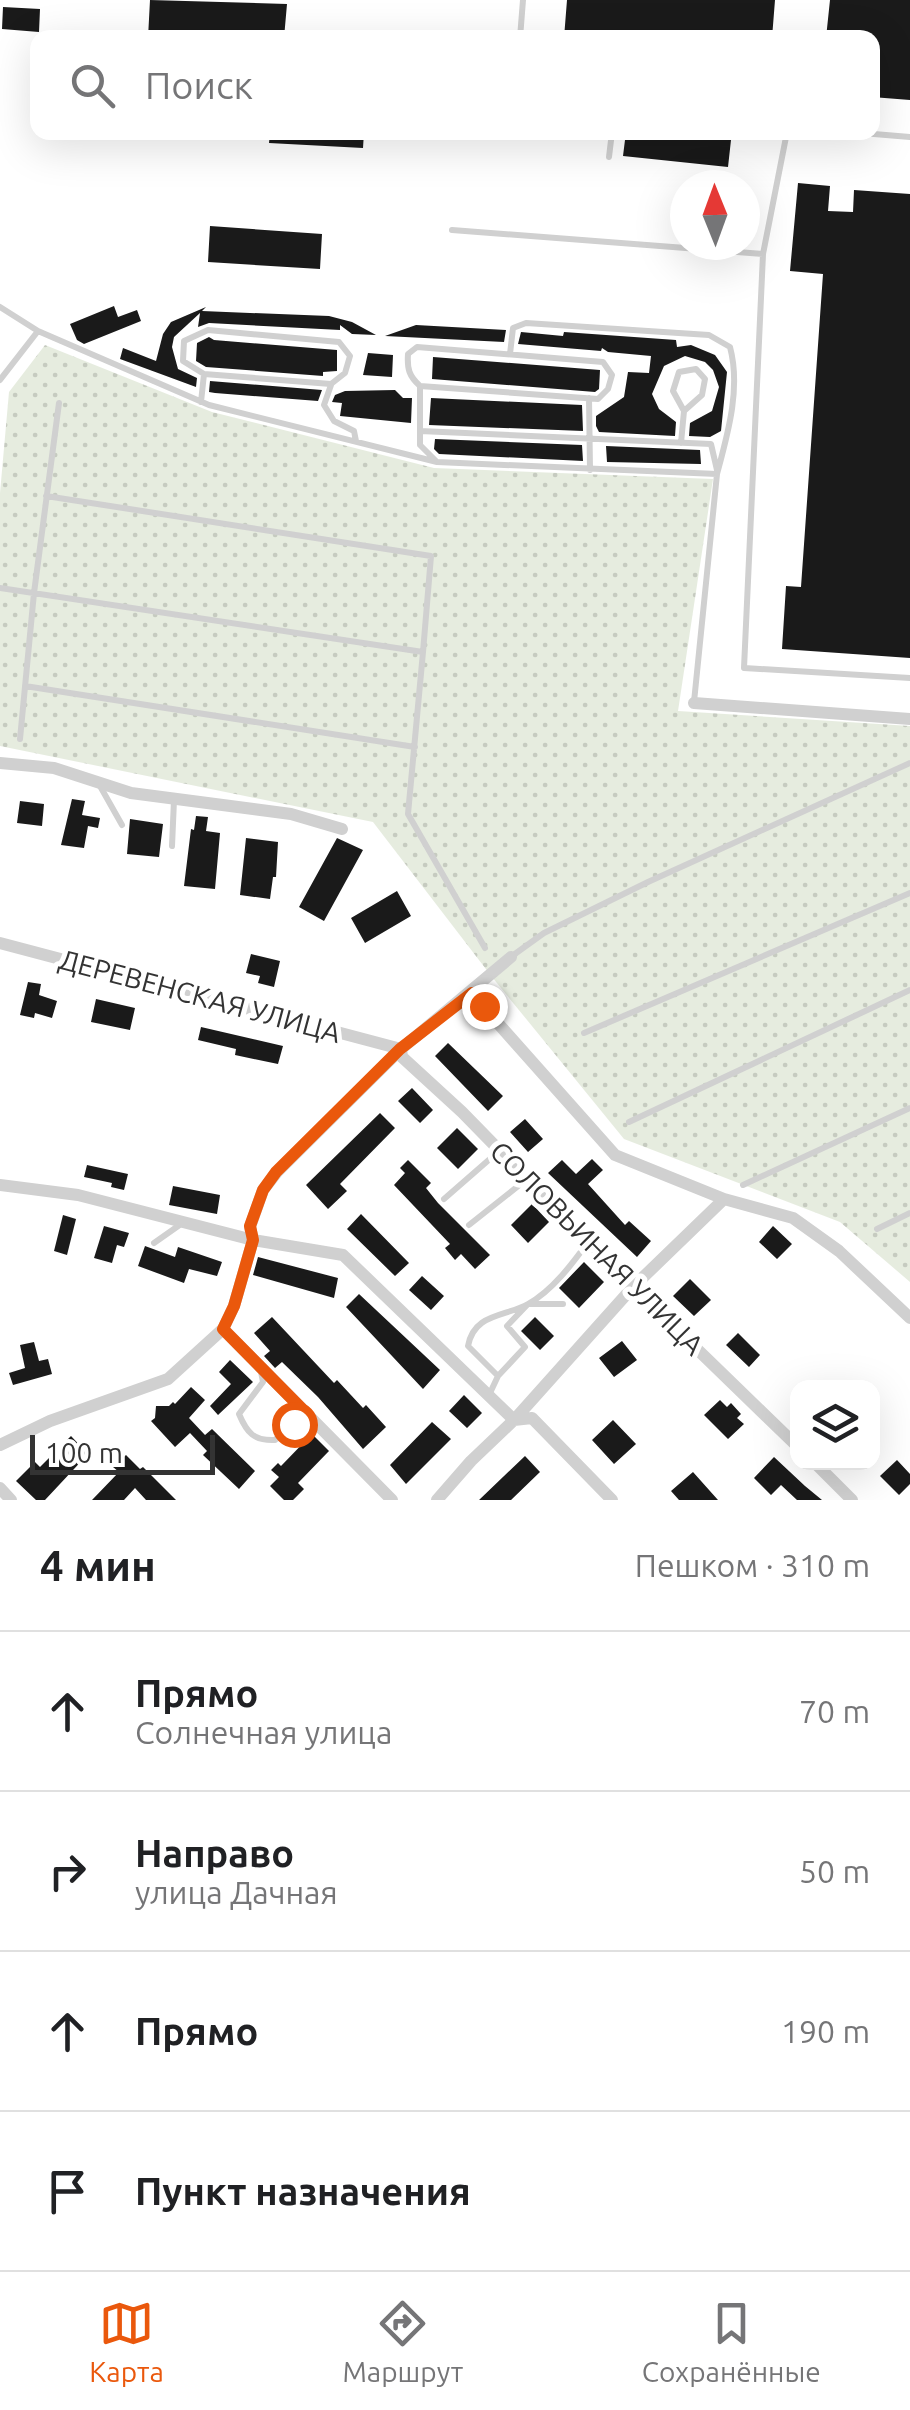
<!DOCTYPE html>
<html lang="ru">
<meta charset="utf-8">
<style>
:root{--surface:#fff;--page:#f2f2f2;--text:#202124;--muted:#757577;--line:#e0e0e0;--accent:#ea580c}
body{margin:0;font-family:Ubuntu,sans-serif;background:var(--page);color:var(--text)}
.controls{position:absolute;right:30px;bottom:30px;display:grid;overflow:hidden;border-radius:20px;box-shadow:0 10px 40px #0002}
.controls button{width:90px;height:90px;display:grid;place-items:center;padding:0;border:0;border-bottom:2px solid var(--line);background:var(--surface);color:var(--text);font:50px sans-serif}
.compass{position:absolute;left:670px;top:170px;width:90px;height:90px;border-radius:50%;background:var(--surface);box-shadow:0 10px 40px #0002;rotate:359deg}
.scale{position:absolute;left:30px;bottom:25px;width:185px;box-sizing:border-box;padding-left:10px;border:5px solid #333;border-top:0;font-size:28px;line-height:35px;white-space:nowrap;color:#333;-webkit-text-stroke:8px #fff;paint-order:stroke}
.stop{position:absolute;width:30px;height:30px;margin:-22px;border:8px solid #ea580c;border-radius:50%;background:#fff}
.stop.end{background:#ea580c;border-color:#fff;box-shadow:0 2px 10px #0008}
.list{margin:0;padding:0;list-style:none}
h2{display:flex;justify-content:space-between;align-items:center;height:130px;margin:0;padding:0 40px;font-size:42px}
h2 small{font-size:32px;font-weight:400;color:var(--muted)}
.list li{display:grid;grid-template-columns:65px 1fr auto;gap:30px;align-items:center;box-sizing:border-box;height:160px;padding:0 40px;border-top:2px solid var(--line)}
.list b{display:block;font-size:38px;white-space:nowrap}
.list p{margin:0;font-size:32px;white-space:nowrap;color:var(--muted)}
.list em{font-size:32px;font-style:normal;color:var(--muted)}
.icon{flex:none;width:55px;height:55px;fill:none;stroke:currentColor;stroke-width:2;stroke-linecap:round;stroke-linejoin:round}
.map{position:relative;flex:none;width:910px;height:1500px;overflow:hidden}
.search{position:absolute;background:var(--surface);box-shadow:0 10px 40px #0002;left:30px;right:30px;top:30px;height:110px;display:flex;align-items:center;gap:25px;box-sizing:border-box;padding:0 35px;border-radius:20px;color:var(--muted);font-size:38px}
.sheet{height:770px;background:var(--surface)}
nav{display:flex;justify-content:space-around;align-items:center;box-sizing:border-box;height:140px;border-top:2px solid var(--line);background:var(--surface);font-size:28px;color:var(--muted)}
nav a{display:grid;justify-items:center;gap:5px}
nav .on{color:var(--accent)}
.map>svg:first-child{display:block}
.park{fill:url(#park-dots)}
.building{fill:#1a1a1a}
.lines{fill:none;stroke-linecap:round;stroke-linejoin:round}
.service{stroke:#d0d0d0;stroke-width:6}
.minor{stroke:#d0d0d0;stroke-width:12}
.route{stroke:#ea580c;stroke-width:12}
.labels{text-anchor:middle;stroke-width:10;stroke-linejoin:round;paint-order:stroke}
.street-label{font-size:28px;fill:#333;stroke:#fff}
</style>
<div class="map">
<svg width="910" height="1500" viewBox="0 0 910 1500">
<defs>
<pattern id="park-dots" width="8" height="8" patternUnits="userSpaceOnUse" patternTransform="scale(2.5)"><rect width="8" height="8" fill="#e6ecdf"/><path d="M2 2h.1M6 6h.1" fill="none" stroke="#c6cbc0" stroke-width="1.8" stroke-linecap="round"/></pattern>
</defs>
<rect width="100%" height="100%" fill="#fff"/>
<path class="park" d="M45,345L212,412L434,468L713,479L678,711L910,726V1282L840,1222L624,1139L492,977L373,822L0,746V493L9,392Z"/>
<path class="building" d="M150,0L287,4L284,38H148Z
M567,0H775L772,38H564Z
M830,0H910V100L872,97V38H826Z
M3,7L40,9L39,32L2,29Z
M270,132H364L363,148L269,143Z
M626,132L731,140L728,167L623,156Z
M798,183L830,186L828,211L853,212L854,190L910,194V658L782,649L786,586L801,587L823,274L790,271Z
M210,226L322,234L320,269L208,262Z
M114,306L118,317L137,310L141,321L84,344L77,340L70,324Z
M206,307L202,311L329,316L352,322L376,335L352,334L340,325V330L209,323L198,327L200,313L174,337L172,347L178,369L197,378L196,387L120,359L123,348L156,361L163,334L171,322Z
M416,325L506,330L504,342L385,336Z
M564,332L676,340L677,347L691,345L715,355L727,372L721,431L710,437L689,436L690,423L712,411L719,387L713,370L705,362L685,356L664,366L652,394L659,409L676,422L675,436L599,432L596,426V406V416L624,397L628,372L649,373L651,356L608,352L602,348L601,351L518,344L521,332L563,336Z
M209,337L214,340L337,350V371L323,372V376L206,367L196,361L197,343Z
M368,353L393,355L392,377L363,375Z
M433,357L600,370L599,389L595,392L432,379Z
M210,381L322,390L318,401L215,393L209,392Z
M395,390L403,398H412L411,423L340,416L342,403L332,402L335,395L345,391Z
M431,398L582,405L583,431L429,425Z
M435,439L582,445L583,461L439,454L434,449Z
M606,446L700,450L701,464L607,462Z
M72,799L85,801L82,815L100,818L98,828L88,826L84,848L61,845Z
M20,801L44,804L42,826L17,823Z
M196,816L208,817L206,831L220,833L215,889L184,886L191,829L194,830Z
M130,819L163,824L159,857L127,854Z
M246,838L278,842L276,877H273L270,899L240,895Z
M337,838L363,850L324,921L299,907Z
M397,891L411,916L365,943L351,918Z
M251,954L280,961L274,987L258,983L260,976L246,973Z
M28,982L41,984L39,995L57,1001L52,1018L35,1013L34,1018L20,1015Z
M96,999L135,1008L130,1030L91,1022Z
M201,1027L283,1046L278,1064L235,1055L236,1049L198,1040Z
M448,1043L503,1096L488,1111L435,1056Z
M412,1088L433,1110L420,1123L398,1101Z
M380,1113L395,1128L340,1184L347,1191L328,1209L306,1185Z
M525,1119L543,1139L528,1152L510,1132Z
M457,1128L478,1149L458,1169L437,1148Z
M592,1159L603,1170L588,1184L625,1225L629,1221L651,1241L637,1257L548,1173L562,1160L576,1174Z
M408,1160L431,1183L426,1188L438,1203L490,1255L475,1269L461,1254L455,1260L445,1248L450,1244L394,1185L405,1173L400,1168Z
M87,1165L128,1174L124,1190L111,1187L112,1183L84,1177Z
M173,1186L220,1195L217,1214L169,1205Z
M532,1204L549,1222L528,1243L511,1225Z
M361,1214L409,1263L395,1276L347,1229Z
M63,1215L76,1219L67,1255L54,1251Z
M104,1226L129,1233L124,1247L117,1245L112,1263L94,1258Z
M773,1226L792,1244L777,1259L759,1242Z
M145,1246L175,1257L178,1247L222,1262L217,1276L189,1269L184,1283L138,1266Z
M258,1257L338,1278L334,1298L253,1275Z
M584,1262L604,1282L579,1308L559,1288Z
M422,1276L444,1296L431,1310L409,1290Z
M690,1279L711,1300L694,1316L673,1296Z
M359,1294L440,1370L423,1389L346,1307Z
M272,1317L334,1383L337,1380L363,1408L366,1405L386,1427L363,1449L318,1397L282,1362L275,1368L264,1356L270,1351L254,1333Z
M535,1317L554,1336L540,1350L521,1331Z
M738,1333L760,1355L749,1367L726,1345Z
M622,1341L637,1360L614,1377L599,1358Z
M34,1342L39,1361L48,1359L52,1374L13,1385L9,1373L25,1368L20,1345Z
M230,1360L253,1382L218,1415L210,1406L231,1384L219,1372Z
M191,1387L205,1400L189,1418L205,1435L212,1429L255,1471L239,1489L203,1455L207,1451L190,1433L175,1447L151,1421L155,1418L156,1406H169L173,1402L175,1404Z
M464,1395L482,1413L467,1428L449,1411Z
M720,1400L727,1407L731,1403L741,1414L737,1418L744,1424L728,1439L704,1415Z
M613,1420L636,1444L614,1464L592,1440Z
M432,1422L451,1439L406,1484L390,1465Z
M312,1434L329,1451L298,1483L304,1489L293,1500H284L270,1486L279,1477L271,1470L278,1463L281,1466Z
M71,1436L88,1454L45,1500H36L16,1481L35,1462L40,1467Z
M126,1455L140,1469L143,1467L176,1500H146L135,1488L124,1500H92L119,1472L113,1467Z
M525,1456L540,1472L511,1500H479Z
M774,1457L805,1486L822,1500H797L781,1485L771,1495L754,1478Z
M897,1460L910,1474V1484L899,1495L880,1476Z
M693,1472L718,1500H679L671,1491Z"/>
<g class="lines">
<path class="service" d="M520,38L523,0
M787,132L763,254L744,668L910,678
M850,132L910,137
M609,157L612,132
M452,230L763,254
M0,307L38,331
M510,354L513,328L526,323L709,335L730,347C741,388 728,433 717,474
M0,380L38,331L209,405L437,462L717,474L694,702
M331,385L324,405L334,421L354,431L356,441
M420,386L598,399L608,389L612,375L603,362L417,347L408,354C407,369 409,376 420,386V445L436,461
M589,398L590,470
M201,402L204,374L183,361L184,341L208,330L339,342L350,356L345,373L331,384L204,374
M420,431L711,444L717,470
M681,443L684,411L673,391L679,372L696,369L705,379L702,395L684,411
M46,496L431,556L423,652
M0,588L423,652L408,814L485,948
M25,686L415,747
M20,739L34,593L59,403
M100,786L122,825
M172,846L174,800
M512,956L544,933L648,882L910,763
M584,1033L910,893
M629,1122L910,990
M743,1185L910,1108
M444,1199L499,1151
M469,1225L527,1179
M877,1229L910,1213
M154,1243L181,1224
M261,1372L263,1382L239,1414C247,1433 254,1441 275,1440L300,1416L308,1415
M498,1376L525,1347L507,1326L528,1304H563
M490,1393L498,1376L468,1346C474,1313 505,1317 528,1304C552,1291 573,1263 588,1242"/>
<path class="minor" d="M694,703L910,719
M0,763L54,768L131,793L291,814L342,829
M0,943L401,1049
M471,993L615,1155L724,1199L793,1218L839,1251L910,1318
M401,1049L402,1057L462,1112L633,1287L798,1447
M0,1185L78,1195L253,1240L343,1255L514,1420L532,1418L612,1500
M223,1329L392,1500
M0,1445L50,1421L168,1379L223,1329L234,1306L253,1240L250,1227L263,1190L277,1172L401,1049L511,957
M814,1462L852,1500
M0,1488L11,1500
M437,1500L471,1461L514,1420L633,1287L724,1199"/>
</g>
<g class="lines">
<path class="route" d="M294,1424L300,1416L308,1415L223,1329L234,1306L253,1240L250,1226L263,1190L276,1172L400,1049L472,993L484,1006"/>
</g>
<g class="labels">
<g class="street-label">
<text transform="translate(200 996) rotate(15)" y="10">ДЕРЕВЕНСКАЯ УЛИЦА</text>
<text transform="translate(597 1248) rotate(45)" y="10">СОЛОВЬИНАЯ УЛИЦА</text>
</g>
</g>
</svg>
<div class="controls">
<button><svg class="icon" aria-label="layers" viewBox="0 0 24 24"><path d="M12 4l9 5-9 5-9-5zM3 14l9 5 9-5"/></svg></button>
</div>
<svg class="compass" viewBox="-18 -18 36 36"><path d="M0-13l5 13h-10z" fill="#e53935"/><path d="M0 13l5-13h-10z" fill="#757577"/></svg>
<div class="scale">100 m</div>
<div class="stop" style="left:294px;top:1424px"></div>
<div class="stop end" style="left:484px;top:1006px"></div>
<div class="search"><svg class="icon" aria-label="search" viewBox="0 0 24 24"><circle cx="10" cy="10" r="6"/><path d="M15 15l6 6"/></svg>Поиск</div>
</div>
<section class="sheet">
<h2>4 мин<small>Пешком · 310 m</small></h2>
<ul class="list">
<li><svg class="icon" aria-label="ahead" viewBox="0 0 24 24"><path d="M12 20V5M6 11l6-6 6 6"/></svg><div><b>Прямо</b><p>Солнечная улица</p></div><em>70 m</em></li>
<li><svg class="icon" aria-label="right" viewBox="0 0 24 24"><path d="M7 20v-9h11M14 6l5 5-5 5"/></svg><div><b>Направо</b><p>улица Дачная</p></div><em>50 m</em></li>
<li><svg class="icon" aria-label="ahead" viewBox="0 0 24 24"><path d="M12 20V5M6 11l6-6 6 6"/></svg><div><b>Прямо</b></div><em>190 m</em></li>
<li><svg class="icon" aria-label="arrive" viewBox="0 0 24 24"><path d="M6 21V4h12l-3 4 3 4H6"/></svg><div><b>Пункт назначения</b></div></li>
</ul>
</section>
<nav>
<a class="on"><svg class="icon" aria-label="map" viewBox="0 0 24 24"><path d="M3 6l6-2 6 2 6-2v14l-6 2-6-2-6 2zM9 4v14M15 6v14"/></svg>Карта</a>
<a><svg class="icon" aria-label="directions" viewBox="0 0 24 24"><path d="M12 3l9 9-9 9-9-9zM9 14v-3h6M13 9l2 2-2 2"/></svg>Маршрут</a>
<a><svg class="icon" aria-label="saved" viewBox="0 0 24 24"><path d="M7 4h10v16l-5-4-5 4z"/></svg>Сохранённые</a>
</nav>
